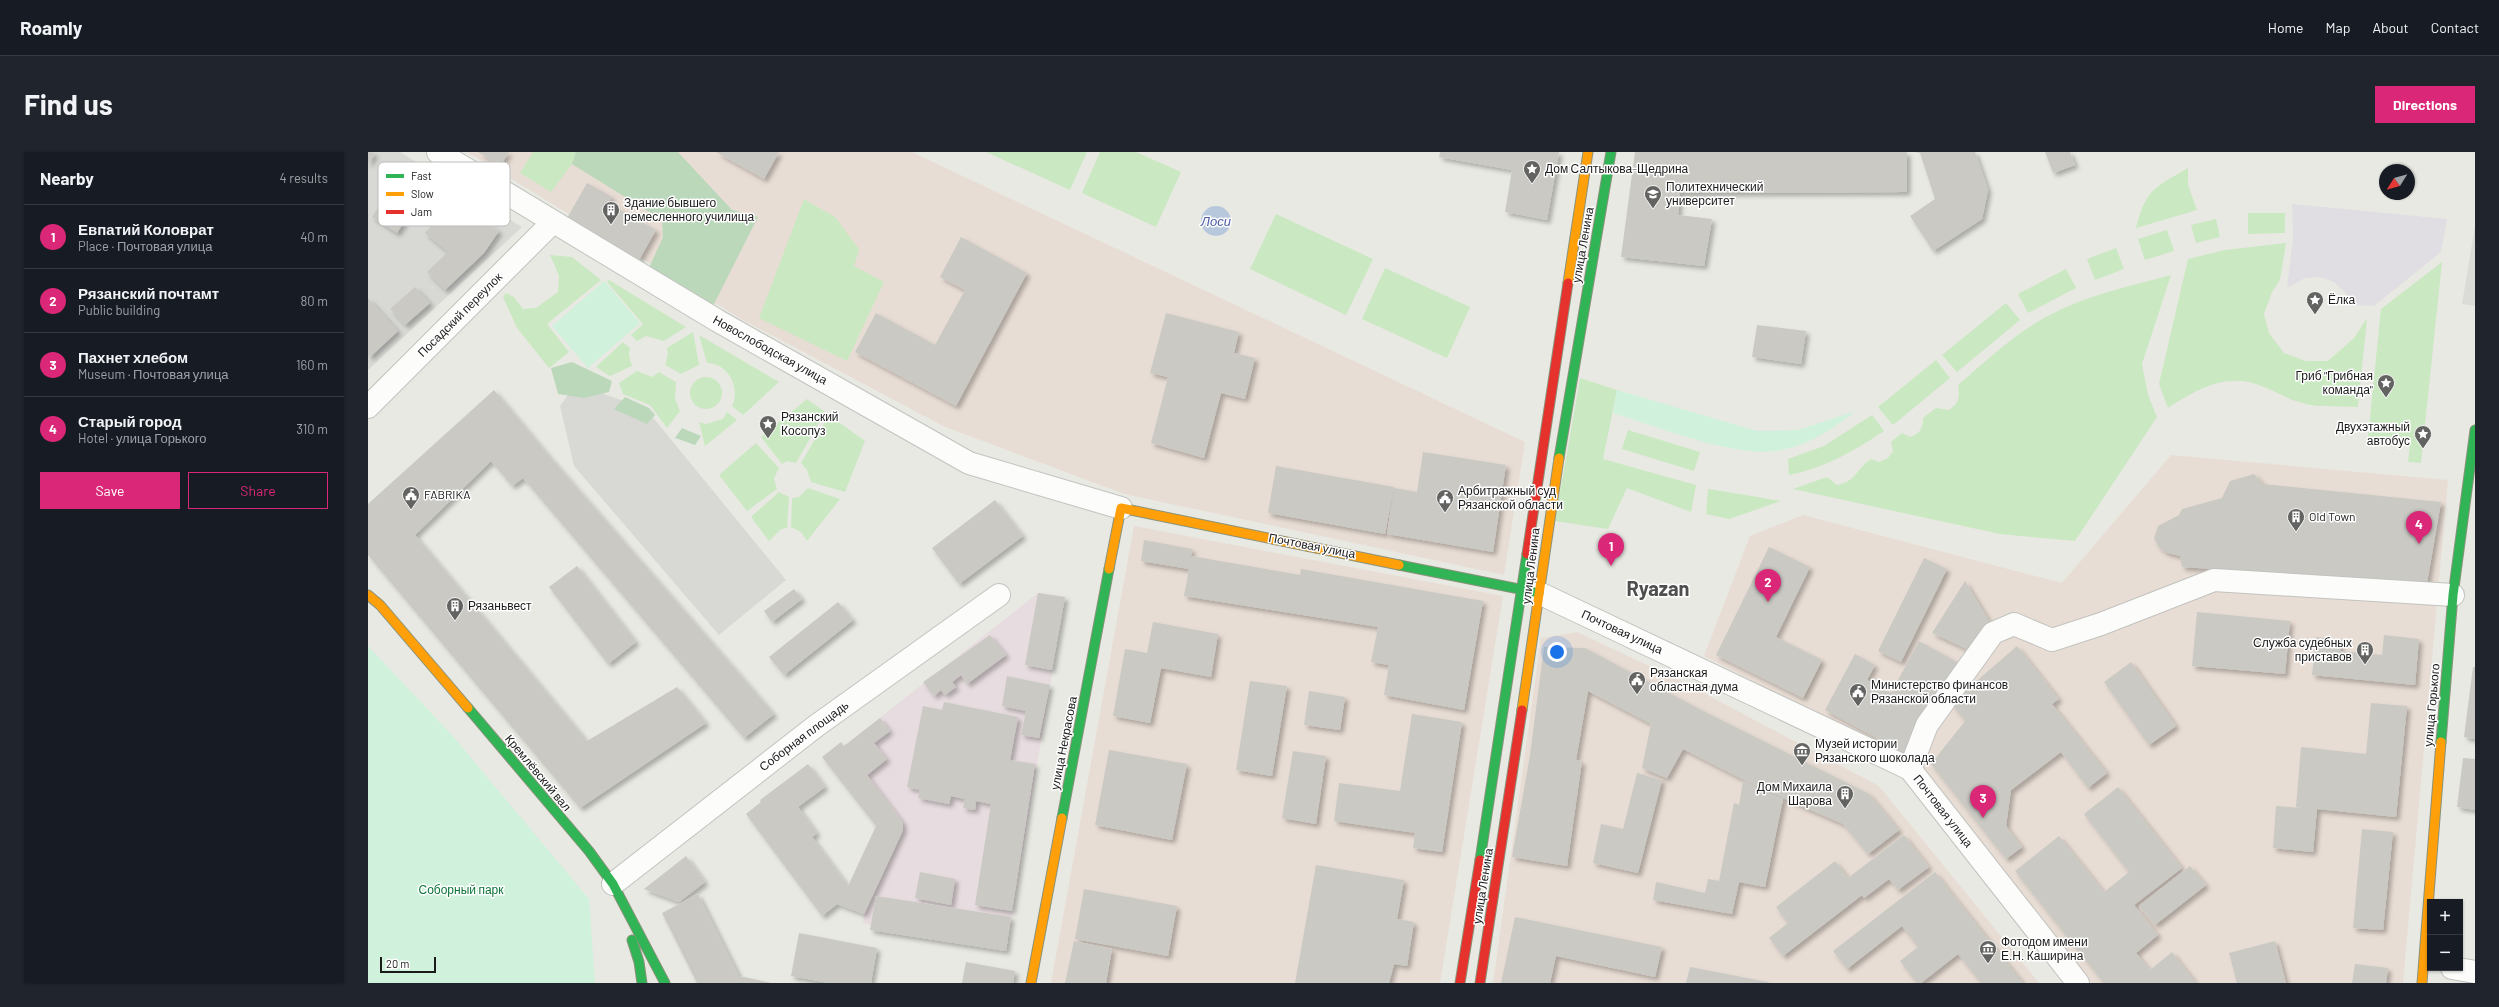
<!DOCTYPE html>
<meta charset="utf-8">
<style>
:root{--surface:#171b24;--page:#20242c;--text:#f1f3f6;--muted:#9ea1a6;--line:#363941;--accent:#db2777}
body{margin:0;font-family:Barlow,sans-serif;background:var(--page);color:var(--text)}
.controls{position:absolute;right:12px;bottom:12px;display:grid;overflow:hidden;border-radius:0px;box-shadow:0 1px 3px #0004}
.controls button{width:36px;height:36px;display:grid;place-items:center;padding:0;border:0;border-bottom:1px solid var(--line);background:var(--surface);color:var(--text);font:20px sans-serif}
.compass{position:absolute;left:2011px;top:12px;width:36px;height:36px;border-radius:50%;background:var(--surface);box-shadow:0 1px 3px #0004;rotate:233deg}
.scale{position:absolute;left:12px;bottom:10px;width:56px;box-sizing:border-box;padding-left:4px;border:2px solid #1b1b1b;border-top:0;font-size:11px;line-height:14px;white-space:nowrap;color:#1b1b1b;-webkit-text-stroke:3px #fff;paint-order:stroke}
.you{position:absolute;left:1189px;top:500px;width:14px;height:14px;margin:-10px;border:3px solid #fff;border-radius:50%;background:#1a73e8;box-shadow:0 0 0 6px #1a73e833}
.badge{display:grid;place-items:center;width:26px;height:26px;border-radius:50%;background:var(--accent);color:#fff;font-size:13px;font-weight:700}
.pin{position:absolute;translate:-50% -33px;filter:drop-shadow(0 1px 2px #0008)}
.pin::after{content:'';position:absolute;top:21px;width:14px;height:12px;background:inherit;clip-path:polygon(0 0,100% 0,50% 100%)}
.list{margin:0;padding:0;list-style:none}
h2{display:flex;justify-content:space-between;align-items:center;height:52px;margin:0;padding:0 16px;font-size:17px}
h2 small{font-size:13px;font-weight:400;color:var(--muted)}
.list li{display:grid;grid-template-columns:26px 1fr auto;gap:12px;align-items:center;box-sizing:border-box;height:64px;padding:0 16px;border-top:1px solid var(--line)}
.list b{display:block;font-size:15px;white-space:nowrap}
.list p{margin:0;font-size:13px;white-space:nowrap;color:var(--muted)}
.list em{font-size:13px;font-style:normal;color:var(--muted)}
.actions{display:flex;gap:8px;padding:12px 16px}
.actions a{flex:1;padding:9px 0;border:1px solid var(--accent);border-radius:0px;text-align:center;font-size:14px;color:var(--accent)}
.actions .main{background:var(--accent);color:#fff}
.map{position:relative;flex:none;width:2107px;height:831px;overflow:hidden;border-radius:0px}
header{display:flex;align-items:center;gap:24px;box-sizing:border-box;height:56px;padding:0 20px;background:var(--surface);border-bottom:1px solid var(--line)}
header strong{font-size:19px}
nav{display:flex;gap:22px;margin-inline-start:auto;font-size:14px}
.intro{display:flex;align-items:center;justify-content:space-between;box-sizing:border-box;height:96px;padding:0 24px}
h1{margin:0;font-size:28px}
.button{padding:10px 18px;border-radius:0px;background:var(--accent);color:#fff;font-size:14px;font-weight:700}
main{display:flex;gap:24px;padding:0 24px}
aside{flex:1;background:var(--surface);border-radius:0px;box-shadow:0 1px 3px #0004}
.map>svg:first-child{display:block}
.residential{fill:#d8d8d5}
.commercial{fill:#e8ddd4}
.industrial{fill:#e7dcdf}
.grass{fill:#cae8c1}
.forest{fill:#bbd8ba}
.park{fill:#d0f1db}
.plaza{fill:#e0dee2}
.water{fill:#b7c8dd}
.pier{fill:#dbdbd8}
.building{fill:#cac9c4;filter:url(#shadow)}
.lines{fill:none;stroke-linecap:round;stroke-linejoin:round}
.street-casing{stroke:#c2c2bf;stroke-width:24}
.fast-casing{stroke:#8a937c;stroke-width:11}
.slow-casing{stroke:#8a937c;stroke-width:11}
.jam-casing{stroke:#8a937c;stroke-width:11}
.street{stroke:#fcfcfb;stroke-width:22}
.fast{stroke:#30b455;stroke-width:9}
.slow{stroke:#ff9f0a;stroke-width:9}
.jam{stroke:#e5322d;stroke-width:9}
.labels{text-anchor:middle;stroke-width:3;stroke-linejoin:round;paint-order:stroke}
.poi-label{font-size:12px;fill:#1b1b1b;stroke:#fff;text-anchor:start}
.street-label{font-size:12px;fill:#1b1b1b;stroke:#fff}
.park-label{font-size:12px;fill:#0d7538;stroke:#fff}
.water-label{font-size:13px;font-style:italic;fill:#4a5aa7;stroke:#fff}
.town-label{font-size:20px;font-weight:bold;fill:#4e4e4e;stroke:#fff}
.key{fill:#fff;stroke:#bbb;stroke-width:1}
.key-label{font-size:11px;fill:#1b1b1b}
</style>
<header>
<strong>Roamly</strong>
<nav><a>Home</a><a>Map</a><a>About</a><a>Contact</a></nav>
</header>
<div class="intro"><h1>Find us</h1><a class="button">Directions</a></div>
<main>
<aside>
<h2>Nearby<small>4 results</small></h2>
<ul class="list">
<li><span class="badge">1</span><div><b>Евпатий Коловрат</b><p>Place · Почтовая улица</p></div><em>40 m</em></li>
<li><span class="badge">2</span><div><b>Рязанский почтамт</b><p>Public building</p></div><em>80 m</em></li>
<li><span class="badge">3</span><div><b>Пахнет хлебом</b><p>Museum · Почтовая улица</p></div><em>160 m</em></li>
<li><span class="badge">4</span><div><b>Старый город</b><p>Hotel · улица Горького</p></div><em>310 m</em></li>
</ul>
<div class="actions"><a class="main">Save</a><a>Share</a></div>
</aside>
<div class="map">
<svg width="2107" height="831" viewBox="0 0 2107 831">
<defs>
<filter id="shadow"><feDropShadow dx="3.5" dy="3.5" stdDeviation="2" flood-color="#0004"/></filter>
</defs>
<rect width="100%" height="100%" fill="#e9e9e3"/>
<path class="residential" d="M0,0H32L154,75L0,218Z
M208,232L278,257L418,428L351,483L206,314L192,254Z"/>
<path class="commercial" d="M99,0H544L1157,290L1136,423L756,342L575,274L375,168Z
M1803,303L2080,328L2035,831H1724L1552,614L1336,504L1382,384L1435,363L1694,431Z
M766,374L1135,444L1072,831H683Z
M1209,480L1315,530L1511,634L1671,831H1125L1173,486Z"/>
<path class="industrial" d="M670,441L697,445L638,799L502,778L503,773L495,771L496,762L532,686L535,671L476,594Z"/>
<path class="grass" d="M165,0H208L204,12L183,40L152,21Z
M618,0H719L702,38Z
M732,0H768L813,20L788,75L714,41Z
M1820,16V33L1829,58L1768,76C1778,37 1786,36 1820,16Z
M436,47L467,65L491,97L486,114L516,130L479,209L391,166Z
M1880,61H1917V81L1880,82Z
M908,62L1005,107L978,163L882,117Z
M1848,67L1852,85L1828,91L1823,73Z
M1799,78L1806,99L1777,108L1770,87Z
M1918,91L1912,128L1904,140L1896,162L1901,181L1916,201L1938,209H1960L1986,186L1999,166L1990,255C1972,254 1948,256 1931,250C1917,246 1905,238 1891,233C1856,221 1830,237 1800,256L1791,232L1820,107L1857,98Z
M1748,96L1756,117L1727,128L1719,107Z
M182,103L204,105L233,128L179,172L201,200L181,216L149,176L135,145L138,141L146,145L155,157L168,156L190,140L191,124Z
M2074,110L2053,311L2040,310L2042,292L2000,285L2013,157Z
M1017,116L1102,155L1079,206L994,167Z
M1698,117L1708,136L1660,161L1650,142Z
M1803,123L1774,212L1780,243L1789,265L1707,389L1632,382L1425,337L1459,325L1469,333C1489,329 1488,317 1503,307L1511,310L1520,306L1525,299L1523,290L1534,281L1542,285C1552,281 1555,277 1555,266L1568,256L1581,258C1591,251 1592,246 1590,233C1616,211 1642,186 1671,169C1711,145 1758,135 1803,123Z
M241,128L318,175L296,189L278,184L269,189L263,183L275,172L239,130Z
M1638,151L1652,168L1589,220L1574,203Z
M325,180L331,213L313,222L297,213L300,203L299,196Z
M331,183L411,230L375,263L364,254C373,236 360,211 339,211Z
M255,190L262,196L261,203L264,214L242,224L228,215Z
M1568,208L1582,226L1525,273L1510,255Z
M269,219L284,225L291,220L308,230L307,247L312,259L299,276L282,253L255,242L251,231Z
M322 241a16 16 0 1 1 32 0a16 16 0 1 1-32 0Z
M1212,226L1249,238L1235,307L1328,333L1323,360L1259,336L1240,377L1187,369Z
M439,247L457,260L428,311L419,309L414,312L393,285Z
M359,260L369,268L337,294L331,270L338,272L355,267Z
M461,263L497,289L477,340L443,330L439,318L433,311Z
M1504,263L1516,279C1487,299 1456,316 1421,323L1420,307L1456,294Z
M1260,278L1332,300L1326,319L1254,297Z
M388,291L411,316L406,326L409,337L379,359L351,323Z
M440,336L472,347L439,389L433,380L423,375L424,346L431,345Z
M1340,337H1341L1413,349L1361,367L1338,362Z
M411,340L421,345L419,376L413,377L401,389L383,365Z"/>
<path class="forest" d="M208,0H310L364,58L390,65L344,156L280,118L295,85L294,68L204,12Z
M204,210L244,229L241,240L216,246L190,242L183,216Z
M257,245L281,256L287,263L279,272L246,257Z
M314,276L333,284L327,293L307,286Z"/>
<path class="park" d="M236,129L272,171L220,216L184,174Z
M1249,238L1389,279L1430,278L1488,259C1465,277 1438,295 1407,299C1364,305 1288,274 1245,261Z
M0,494L84,583L221,747L227,831H0Z"/>
<path class="plaza" d="M1924,52L2079,67L2073,100L2006,154L1983,153L1977,140L1966,130L1952,125L1937,126L1919,136L1925,86Z"/>
<path class="water" d="M833 69a15 15 0 1 1 30 0a15 15 0 1 1-30 0Z"/>
<path class="pier" d="M2107,74V154L2094,152Z"/>
<path class="building" d="M0,0L7,1L0,13Z
M110,0H141L132,14Z
M348,0H411L396,27Z
M1072,0H1191L1179,68L1137,60L1144,18L1071,5Z
M1267,0H1539V40L1312,41L1310,63L1344,67L1336,114L1253,105Z
M1547,0H1607L1620,38L1614,67L1565,99L1542,64L1567,47L1552,1Z
M1677,0H1702L1707,13L1685,21Z
M33,18L59,34L29,81L4,65Z
M219,31L244,45L240,51L288,78L271,108L198,68Z
M85,50L131,79L116,101L77,138L59,120L80,100L57,81Z
M593,85L659,121L588,254L487,200L508,161L567,193L597,138L572,125Z
M47,135L62,151L37,173L22,157Z
M0,146L30,179L2,205L0,203Z
M798,161L871,180L866,201L887,206L877,247L853,241L836,306L783,291L800,225L782,221Z
M1389,173L1438,179L1433,212L1384,205Z
M126,238L181,304L406,562L376,586L155,326L144,334L123,309L47,383L219,589L309,535L338,571L212,656L0,403V352Z
M1055,300L1138,313L1125,400L1019,382L1026,336L1049,340Z
M908,314L1026,335L1017,382L900,361Z
M1886,322L1895,332L2073,350L2059,431L1814,415L1812,404L1797,400L1790,394L1786,386L1790,374L1811,363L1814,357L1854,346L1862,329Z
M627,348L655,384L591,432L564,396Z
M776,388L824,397L823,404L932,423L933,417L1115,449L1096,558L1016,543L1021,513L1003,510L1010,475L816,444L821,417L773,409Z
M1401,395L1442,415L1408,485L1454,508L1435,546L1348,503Z
M1556,406L1579,417L1533,510L1510,499Z
M209,414L268,490L240,512L181,435Z
M1597,429L1623,472L1601,498L1564,481Z
M426,437L434,447L404,470L396,459Z
M670,441L697,445L684,518L657,513Z
M470,450L485,468L416,523L401,505Z
M1829,460L1922,469L1917,522L1824,514Z
M785,470L850,482L843,525L793,516L782,571L745,564L757,497L779,501Z
M622,483L638,503L599,532L593,523L584,530L588,535L577,543L573,538L566,544L555,530Z
M2016,483L2051,487L2047,533L1944,523L1948,485L1973,488L1972,499L2014,503Z
M1551,489L1589,510L1540,603L1457,558L1487,502L1507,513L1499,528L1523,541Z
M1649,494L1691,547L1684,552L1739,621L1720,636L1693,600L1643,638L1638,674L1654,695L1638,707L1563,612L1597,569L1583,551Z
M1176,495L1217,496L1335,559L1501,642L1531,678L1500,702L1475,672L1390,635L1315,597L1299,626L1274,616L1283,572L1220,539L1208,608L1214,609L1199,714L1144,705L1162,603Z
M1763,510L1808,574L1781,593L1736,530Z
M2105,515H2107V587L2096,585Z
M639,524L682,533L671,586L653,583L658,559L634,554Z
M882,529L919,534L904,624L868,618Z
M941,539L977,545L972,578L936,573Z
M576,550L650,565L642,608L667,612L644,759L607,753L623,652L608,649L607,658L595,656L597,647L583,644L581,652L550,646L552,638L539,635L555,554L574,558Z
M2003,551L2039,554L2028,665L1949,657L1945,700L1905,696L1908,654L1944,657L1928,655L1933,595L1998,602Z
M1044,562L1094,570L1074,700L1045,696L1047,681L966,669L971,631L1032,639Z
M512,566L522,579L506,591L519,607L499,623L530,664L535,671V678L496,762L469,752L454,764L378,662L393,650L392,648L440,612L457,635L430,655L449,681L444,685L480,734L508,674L454,605L473,590L476,594Z
M741,598L819,612L804,688L727,673Z
M925,599L958,604L948,672L914,666Z
M2095,606L2107,607V658L2089,655Z
M1269,621L1294,628L1270,721L1225,711L1233,672L1255,677Z
M1375,629L1415,647L1397,735L1371,730L1364,762L1285,748L1288,730L1337,741L1340,727L1351,729L1366,651L1371,653Z
M1750,635L1814,716L1766,753L1790,783L1768,801L1782,818L1804,800L1828,831H1736L1647,719L1691,684L1736,740L1761,720L1716,662Z
M1994,677L2025,680L2015,778L1985,776Z
M1536,683L1561,715L1530,738L1521,727L1496,746L1494,743L1415,804L1401,786L1420,771L1408,755L1467,709L1480,726Z
M318,704L337,730L311,750L276,737Z
M948,713L1036,728L1029,767L1046,770L1039,814L1026,812L1021,831H927Z
M1822,714L1838,733L1787,773L1771,754Z
M552,720L587,727L583,753L547,746Z
M1567,720L1581,738L1655,831H1613L1590,802L1553,831H1549L1532,809L1550,795L1534,774L1479,817L1465,799Z
M716,737L809,754L800,804L707,787Z
M330,742L371,824L403,831H329L294,761Z
M508,744L643,765L638,799L502,778Z
M1147,765L1294,795L1287,825L1188,804L1182,831H1133Z
M431,781L509,796L503,831H461L423,824Z
M706,789L744,797L738,831H697Z
M1907,789L1918,831H1869L1861,801Z
M598,810L647,819L645,831H594Z
M1987,812L2020,816L2018,831H1984Z
M1322,815L1400,830V831H1318Z"/>
<g class="lines">
<defs>
<path id="street" d="M70,0L350,169L601,311L753,356
M0,255L184,71
M1171,441L1542,617L1710,831
M1542,617L1559,573L1625,481L1646,472L1684,488L1733,472L1846,428L2085,443
M245,732L448,574L631,443
M2084,816L2107,820"/>
<path id="fast" d="M1191,306L1243,0
M1031,413L1171,441
M100,556L221,699L245,732L297,831
M2073,590L2085,443L2107,278
M694,666L741,417
M1112,708L1159,402
M264,788L271,810L274,831"/>
<path id="slow" d="M1200,131L1220,0
M741,417L753,356L1031,413
M0,443L12,453L100,556
M1154,558L1191,306
M663,831L694,666
M2054,831L2073,590"/>
<path id="jam" d="M1159,402L1200,131
M1092,831L1112,708
M1112,831L1154,558"/>
</defs>
<use href="#street" class="street-casing"/>
<use href="#fast" class="fast-casing"/>
<use href="#slow" class="slow-casing"/>
<use href="#jam" class="jam-casing"/>
<use href="#street" class="street"/>
<use href="#fast" class="fast"/>
<use href="#slow" class="slow"/>
<use href="#jam" class="jam"/>
</g>
<defs>
<symbol id="sight-pin" viewBox="-11 -11 22 30"><path d="M0 17L-7.5 6A9.5 9.5 0 1 1 7.5 6Z" fill="#636361" stroke="#fff"/><path d="M0-6L1.8-2.2L6-1.7L2.9 1.2L3.7 5.4L0 3.3L-3.7 5.4L-2.9 1.2L-6-1.7L-1.8-2.2Z" fill="#fff"/></symbol>
<symbol id="university-pin" viewBox="-11 -11 22 30"><path d="M0 17L-7.5 6A9.5 9.5 0 1 1 7.5 6Z" fill="#636361" stroke="#fff"/><path d="M0-5L7-2L0 1L-7-2ZM-4 1L0 2.5L4 1V4Q0 6-4 4Z" fill="#fff"/></symbol>
<symbol id="building-pin" viewBox="-11 -11 22 30"><path d="M0 17L-7.5 6A9.5 9.5 0 1 1 7.5 6Z" fill="#636361" stroke="#fff"/><path d="M-4-6H4V6H1V3H-1V6H-4ZM-2.5-4.3h1.7v1.8h-1.7ZM.8-4.3h1.7v1.8H.8ZM-2.5-1h1.7V.8h-1.7ZM.8-1h1.7V.8H.8Z" fill="#fff"/></symbol>
<symbol id="civic-pin" viewBox="-11 -11 22 30"><path d="M0 17L-7.5 6A9.5 9.5 0 1 1 7.5 6Z" fill="#636361" stroke="#fff"/><path d="M-.6-6.5H3V-4.5H.6V-3L4-1V1h2V6H-6V1h2V-1L-.6-3ZM-1.2 2.5V6h2.4V2.5Z" fill="#fff"/></symbol>
<symbol id="museum-pin" viewBox="-11 -11 22 30"><path d="M0 17L-7.5 6A9.5 9.5 0 1 1 7.5 6Z" fill="#636361" stroke="#fff"/><path d="M0-6L6-3V-2H-6V-3ZM-5-1h2V3h-2ZM-1-1h2V3h-2ZM3-1h2V3H3ZM-6 4H6V6H-6Z" fill="#fff"/></symbol>
</defs>
<g fill-rule="evenodd">
<use href="#sight-pin" x="1154" y="7" width="20" height="27"/>
<use href="#university-pin" x="1275" y="32" width="20" height="27"/>
<use href="#building-pin" x="233" y="48" width="20" height="27"/>
<use href="#sight-pin" x="1937" y="138" width="20" height="27"/>
<use href="#sight-pin" x="2008" y="221" width="20" height="27"/>
<use href="#sight-pin" x="390" y="262" width="20" height="27"/>
<use href="#sight-pin" x="2045" y="272" width="20" height="27"/>
<use href="#civic-pin" x="33" y="333" width="20" height="27"/>
<use href="#civic-pin" x="1067" y="336" width="20" height="27"/>
<use href="#building-pin" x="1918" y="355" width="20" height="27"/>
<use href="#building-pin" x="77" y="444" width="20" height="27"/>
<use href="#building-pin" x="1987" y="488" width="20" height="27"/>
<use href="#civic-pin" x="1259" y="518" width="20" height="27"/>
<use href="#civic-pin" x="1480" y="530" width="20" height="27"/>
<use href="#museum-pin" x="1424" y="589" width="20" height="27"/>
<use href="#building-pin" x="1467" y="632" width="20" height="27"/>
<use href="#museum-pin" x="1610" y="787" width="20" height="27"/>
</g>
<g class="labels">
<g class="poi-label">
<text x="1177" y="21">Дом Салтыкова-Щедрина</text>
<text x="1298" y="39">Политехнический<tspan x="1298" dy="14">университет</tspan></text>
<text x="256" y="55">Здание бывшего<tspan x="256" dy="14">ремесленного училища</tspan></text>
<text x="1960" y="152">Ёлка</text>
<text x="2005" y="228" text-anchor="end">Гриб "Грибная<tspan x="2005" dy="14">команда"</tspan></text>
<text x="413" y="269">Рязанский<tspan x="413" dy="14">Косопуз</tspan></text>
<text x="2042" y="279" text-anchor="end">Двухэтажный<tspan x="2042" dy="14">автобус</tspan></text>
<text x="1090" y="343">Арбитражный суд<tspan x="1090" dy="14">Рязанской области</tspan></text>
<text x="56" y="347">FABRIKA</text>
<text x="1941" y="369">Old Town</text>
<text x="100" y="458">Рязаньвест</text>
<text x="1984" y="495" text-anchor="end">Служба судебных<tspan x="1984" dy="14">приставов</tspan></text>
<text x="1282" y="525">Рязанская<tspan x="1282" dy="14">областная дума</tspan></text>
<text x="1503" y="537">Министерство финансов<tspan x="1503" dy="14">Рязанской области</tspan></text>
<text x="1447" y="596">Музей истории<tspan x="1447" dy="14">Рязанского шоколада</tspan></text>
<text x="1464" y="639" text-anchor="end">Дом Михаила<tspan x="1464" dy="14">Шарова</tspan></text>
<text x="1633" y="794">Фотодом имени<tspan x="1633" dy="14">Е.Н. Каширина</tspan></text>
</g>
<g class="street-label">
<text transform="translate(1215 93) rotate(-80)" y="4">улица Ленина</text>
<text transform="translate(92 163) rotate(-45)" y="4">Посадский переулок</text>
<text transform="translate(402 198) rotate(29)" y="4">Новослободская улица</text>
<text transform="translate(944 394) rotate(11)" y="4">Почтовая улица</text>
<text transform="translate(1163 414) rotate(-83)" y="4">улица Ленина</text>
<text transform="translate(1254 480) rotate(25)" y="4">Почтовая улица</text>
<text transform="translate(2064 553) rotate(-85)" y="4">улица Горького</text>
<text transform="translate(436 584) rotate(-37)" y="4">Соборная площадь</text>
<text transform="translate(696 591) rotate(-79)" y="4">улица Некрасова</text>
<text transform="translate(170 621) rotate(50)" y="4">Кремлёвский вал</text>
<text transform="translate(1575 659) rotate(52)" y="4">Почтовая улица</text>
<text transform="translate(1115 734) rotate(-81)" y="4">улица Ленина</text>
</g>
<g class="park-label">
<text x="93" y="742">Соборный парк</text>
</g>
<g class="water-label">
<text x="848" y="74">Лоси</text>
</g>
<g class="town-label">
<text x="1290" y="444">Ryazan</text>
</g>
</g>
<rect x="10" y="10" width="132" height="64" rx="6" class="key"/>
<rect x="18" y="22" width="18" height="4" fill="#30b455"/>
<rect x="18" y="40" width="18" height="4" fill="#ff9f0a"/>
<rect x="18" y="58" width="18" height="4" fill="#e5322d"/>
<g class="key-label">
<text x="43" y="28">Fast</text>
<text x="43" y="46">Slow</text>
<text x="43" y="64">Jam</text>
</g>
</svg>
<div class="controls">
<button>+</button>
<button>−</button>
</div>
<svg class="compass" viewBox="-18 -18 36 36"><path d="M0-13l5 13h-10z" fill="#e53935"/><path d="M0 13l5-13h-10z" fill="#9ea1a6"/></svg>
<div class="scale">20 m</div>
<div class="you"></div>
<div class="pin badge" style="left:1243px;top:414px">1</div>
<div class="pin badge" style="left:1400px;top:450px">2</div>
<div class="pin badge" style="left:1615px;top:666px">3</div>
<div class="pin badge" style="left:2051px;top:392px">4</div>
</div>
</main>
